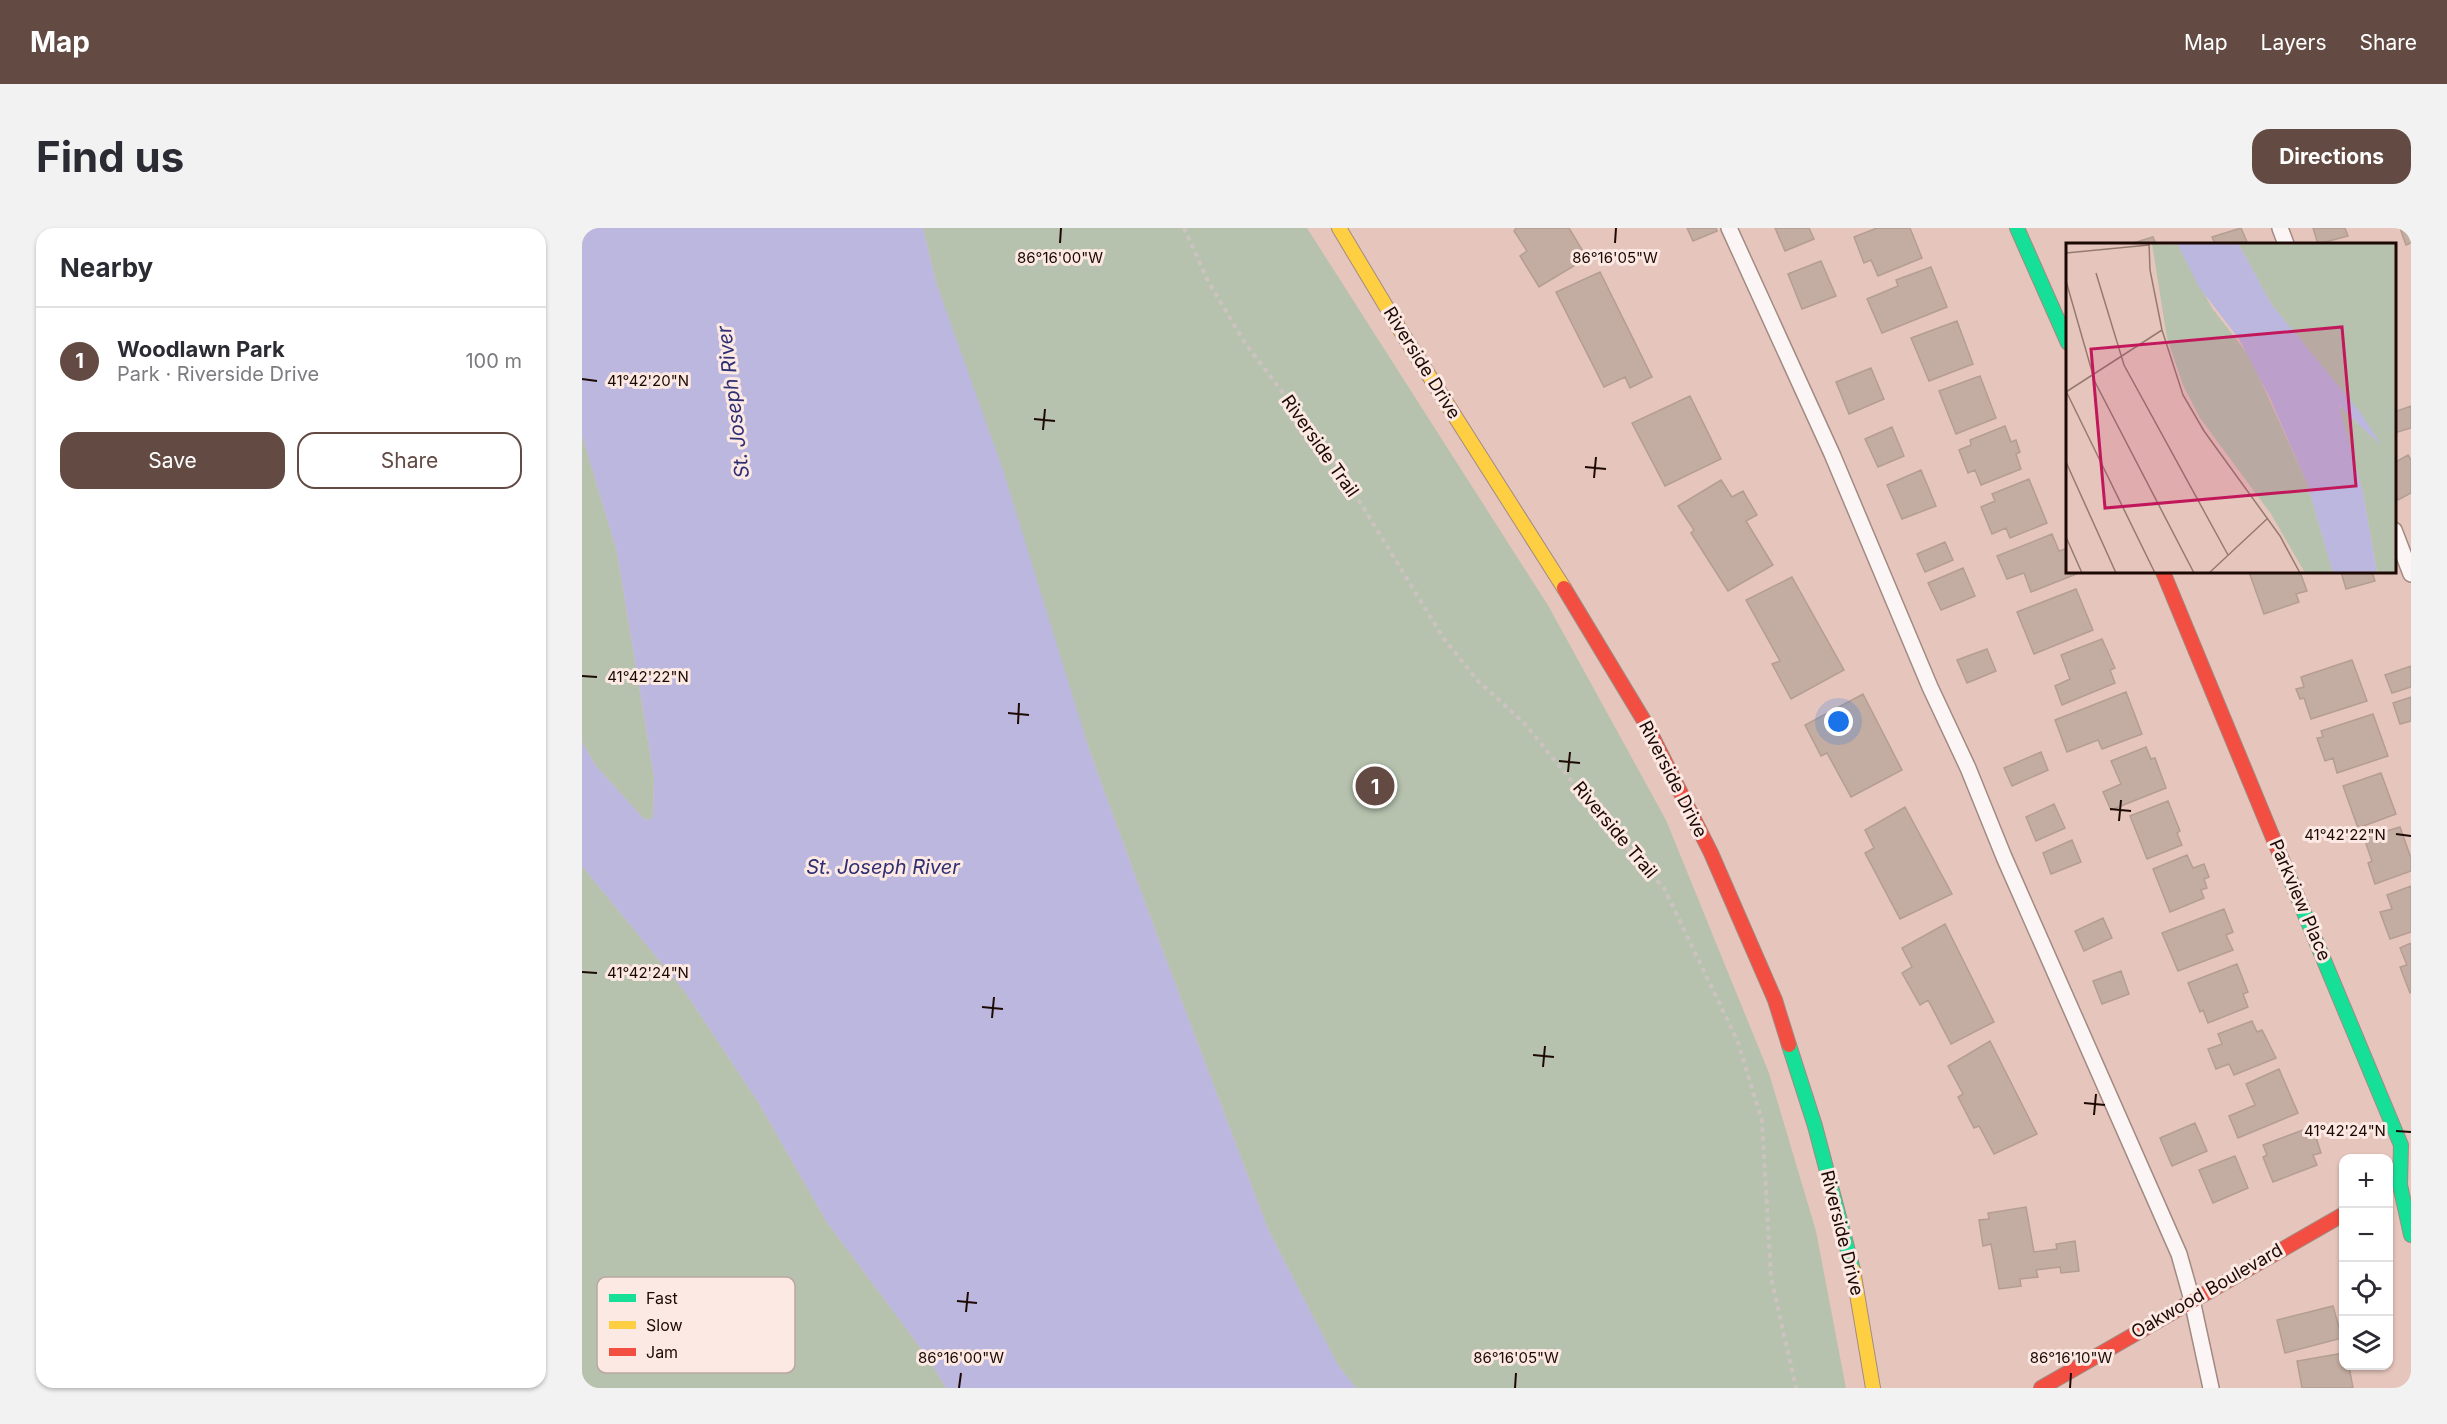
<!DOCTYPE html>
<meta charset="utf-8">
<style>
:root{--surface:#fff;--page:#f2f2f3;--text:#2b2b33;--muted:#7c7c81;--line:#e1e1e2;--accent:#634b44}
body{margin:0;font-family:Inter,sans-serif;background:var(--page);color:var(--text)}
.controls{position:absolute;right:18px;bottom:18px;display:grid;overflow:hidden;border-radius:12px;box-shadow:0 2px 4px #0004}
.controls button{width:54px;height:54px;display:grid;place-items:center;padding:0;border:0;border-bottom:2px solid var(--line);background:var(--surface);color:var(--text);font:30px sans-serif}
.you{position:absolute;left:1257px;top:494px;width:21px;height:21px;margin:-15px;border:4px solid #fff;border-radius:50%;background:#1a73e8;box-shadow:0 0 0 9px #1a73e833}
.badge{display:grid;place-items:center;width:39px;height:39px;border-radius:50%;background:var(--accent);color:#fff;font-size:20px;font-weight:700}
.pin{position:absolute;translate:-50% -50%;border:3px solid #fff;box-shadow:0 2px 6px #0006}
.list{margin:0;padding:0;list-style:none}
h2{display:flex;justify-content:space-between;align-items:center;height:78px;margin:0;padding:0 24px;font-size:26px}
h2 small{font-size:20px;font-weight:400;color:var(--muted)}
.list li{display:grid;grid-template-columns:39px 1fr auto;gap:18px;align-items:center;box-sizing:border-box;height:108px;padding:0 24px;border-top:2px solid var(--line)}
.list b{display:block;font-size:22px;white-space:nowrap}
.list p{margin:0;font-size:20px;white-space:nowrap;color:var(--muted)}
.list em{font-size:20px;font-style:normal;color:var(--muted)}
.actions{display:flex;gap:12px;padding:18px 24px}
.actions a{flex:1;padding:14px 0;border:2px solid var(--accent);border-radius:18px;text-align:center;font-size:21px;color:var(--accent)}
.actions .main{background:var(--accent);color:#fff}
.icon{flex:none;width:33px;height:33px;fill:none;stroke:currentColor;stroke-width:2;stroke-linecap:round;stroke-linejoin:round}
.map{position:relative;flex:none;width:1829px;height:1160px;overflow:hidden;border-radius:18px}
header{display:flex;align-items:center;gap:36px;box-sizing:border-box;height:84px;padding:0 30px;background:var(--accent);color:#fff}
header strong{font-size:28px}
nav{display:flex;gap:33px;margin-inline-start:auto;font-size:21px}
.intro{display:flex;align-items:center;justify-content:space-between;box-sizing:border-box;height:144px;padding:0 36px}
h1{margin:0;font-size:42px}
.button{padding:15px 27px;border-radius:18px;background:var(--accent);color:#fff;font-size:21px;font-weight:700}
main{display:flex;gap:36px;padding:0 36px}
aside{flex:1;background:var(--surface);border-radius:18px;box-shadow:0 2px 4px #0004}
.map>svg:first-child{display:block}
.green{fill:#b7c2ae}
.water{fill:#bbb7de}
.building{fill:#c3aca1;stroke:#b49d92;stroke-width:1.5}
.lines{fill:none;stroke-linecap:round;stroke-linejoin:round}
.lane-casing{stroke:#a28a82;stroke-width:18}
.fast-casing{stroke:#a28a82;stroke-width:16}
.slow-casing{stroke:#a28a82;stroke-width:16}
.jam-casing{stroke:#a28a82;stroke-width:16}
.path{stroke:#ccc3c0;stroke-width:4;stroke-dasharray:4.5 4.5;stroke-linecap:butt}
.lane{stroke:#fbf6f5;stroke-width:15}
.fast{stroke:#16e098;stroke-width:14}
.slow{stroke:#ffcf43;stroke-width:14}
.jam{stroke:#f24e42;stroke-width:14}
.ticks{fill:none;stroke:#1c0904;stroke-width:2}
.labels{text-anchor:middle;stroke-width:6;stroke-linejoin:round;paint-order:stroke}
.street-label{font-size:18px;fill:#1c0904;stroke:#fce9e3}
.water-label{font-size:20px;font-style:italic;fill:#2d2e73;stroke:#fce9e3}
.inset-road{fill:none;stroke:#957a72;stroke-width:1.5}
.view{fill:#c2185b;fill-opacity:0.15;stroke:#c2185b;stroke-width:3}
.inset-edge{fill:none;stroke:#1c0904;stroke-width:3}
.key{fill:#fce9e3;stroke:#b9a6a0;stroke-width:1.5}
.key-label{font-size:16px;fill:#1c0904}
.ticks-label{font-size:15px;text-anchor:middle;fill:#1c0904;stroke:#fce9e3;stroke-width:6;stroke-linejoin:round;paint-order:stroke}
</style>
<header>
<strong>Map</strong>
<nav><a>Map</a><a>Layers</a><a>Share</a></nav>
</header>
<div class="intro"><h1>Find us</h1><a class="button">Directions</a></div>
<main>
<aside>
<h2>Nearby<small></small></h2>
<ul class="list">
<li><span class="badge">1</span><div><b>Woodlawn Park</b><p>Park · Riverside Drive</p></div><em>100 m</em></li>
</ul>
<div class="actions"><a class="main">Save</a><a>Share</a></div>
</aside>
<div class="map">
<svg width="1829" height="1160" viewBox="0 0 1829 1160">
<rect width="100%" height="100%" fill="#e6c6bc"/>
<path class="green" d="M341,0H725L967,379L1084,592L1187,845L1234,1003L1264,1160H774L756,1137L686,1001L575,707L508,524L354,54Z
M0,207L35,324L72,549L71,590L63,592L14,538L0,514Z
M0,638L103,764L176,874L244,993L346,1130L364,1160H0Z"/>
<path class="water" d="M0,0H341L354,54L421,242L508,524L575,707L686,1001L756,1137L774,1160H364L346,1130L244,993L176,874L103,764L0,638V514L14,538L63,592L71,590L72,549L35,324L0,207Z"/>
<path class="building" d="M934,0H987L1005,30L957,59L938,28L945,23L932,3Z
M1105,0H1134L1135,3L1111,13Z
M1193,0H1227L1232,11L1203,23Z
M1295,0H1328L1340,30L1296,48L1289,32L1282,35L1272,9Z
M1659,0L1666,16H1633L1630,9Z
M1731,0H1763L1766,8L1736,16Z
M1818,0H1829V15L1824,17Z
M1571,9L1574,16H1548Z
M1239,33L1254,68L1220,81L1206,46Z
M1349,39L1365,79L1300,105L1285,71L1316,58L1314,52Z
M1018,44L1070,149L1048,160L1043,149L1022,159L974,64Z
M1375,93L1391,136L1347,153L1329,110Z
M1289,140L1302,171L1267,186L1254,154Z
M1398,148L1414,190L1374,206L1357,163Z
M1108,168L1139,231L1083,258L1050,195Z
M1829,178V200L1812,205V184Z
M1423,198L1429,214L1434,212L1438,224L1434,226L1439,241L1399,257L1393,242L1386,245L1377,222L1389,217L1388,212Z
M1310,199L1322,228L1296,239L1283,211Z
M1826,227L1829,232V265L1816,272L1812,266V235Z
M1339,242L1354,278L1320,291L1305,257Z
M1447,251L1465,295L1428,310L1424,300L1410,306L1399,279L1413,273L1410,266Z
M1139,252L1150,269L1161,263L1175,287L1164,293L1191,337L1146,363L1109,305L1112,302L1096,278Z
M1470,306L1477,323L1486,320V344H1497V345L1449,364L1442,345L1425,351L1415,328Z
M1363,314L1371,332L1343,344L1335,326Z
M1381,340L1393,368L1359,382L1346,355Z
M1667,344H1718L1725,363L1714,366L1717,374L1682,386Z
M1759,344H1790L1793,353L1764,361Z
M1210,349L1262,442L1209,471L1190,436L1198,433L1164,372Z
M1494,361L1511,402L1452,426L1435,384Z
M1520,411L1533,440L1528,442L1533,455L1480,477L1473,458L1488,451L1479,427Z
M1405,421L1414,443L1385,455L1375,432Z
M1770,432L1785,473L1729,491L1722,470L1718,471L1714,461L1722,459L1719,449Z
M1829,438V459L1810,465L1803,447Z
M1544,464L1560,506L1520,521L1516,512L1485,524L1473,492Z
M1281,466L1320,542L1269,569L1245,525L1239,528L1223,497Z
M1829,469V493L1818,496L1811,475Z
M1791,486L1806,528L1755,545L1751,530L1743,533L1735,510L1741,509L1739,503Z
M1564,519L1569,531L1573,530L1584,560L1529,582L1521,564L1539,556L1529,533Z
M1459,524L1466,542L1430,558L1422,540Z
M1799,545L1814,586L1776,600L1761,558Z
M1586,573L1598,603L1595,605L1600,617L1565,631L1548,588Z
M1472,576L1483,600L1454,613L1444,589Z
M1323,579L1370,666L1318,691L1283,625L1292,620L1283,602Z
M1818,599L1829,630V643L1793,656L1786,635L1790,633L1782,610Z
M1490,612L1499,634L1469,646L1461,625Z
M1605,627L1611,640L1622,636L1627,649L1622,651L1625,660L1619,662L1622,670L1588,684L1571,641Z
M1829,658V704L1808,711L1798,684L1810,681L1805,667Z
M1642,681L1651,704L1644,707L1651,722L1596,743L1580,705Z
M1521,690L1530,710L1502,723L1493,703Z
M1363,696L1412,794L1369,816L1346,772L1338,777L1320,745L1330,739L1320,720Z
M1829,715V764L1828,765L1818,739L1825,737L1818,720Z
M1655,736L1666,764L1661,766L1666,779L1626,795L1621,782L1618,784L1606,755Z
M1539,743L1547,766L1520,776L1511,753Z
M1670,793L1675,804L1680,802L1694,830L1652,847L1647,836L1634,841L1626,821L1640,816L1636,806Z
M1408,813L1455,906L1412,926L1397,898L1392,900L1376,869L1381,866L1366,838Z
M1697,841L1716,885L1656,910L1647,888L1673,877L1664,856Z
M1613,895L1625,923L1590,938L1578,910Z
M1721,902L1724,909L1733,906L1739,925L1731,927L1735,937L1691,954L1681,929L1685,927L1681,917Z
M1653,928L1666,960L1631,975L1617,942Z
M1444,979L1452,1024L1475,1021L1474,1016L1493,1013L1497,1043L1479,1045L1478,1039L1454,1042L1456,1049L1438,1051L1439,1058L1417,1061L1409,1016L1401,1018L1397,992L1407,991L1406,985Z
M1751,1078L1760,1110L1703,1125L1695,1092Z
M1762,1125V1138H1767L1771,1160H1720L1715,1133Z"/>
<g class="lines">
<defs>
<path id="lane" d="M1147,0L1250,226L1348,459L1386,540L1422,629L1597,1026L1610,1072L1629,1160
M1698,0L1704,16
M1812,302L1829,346"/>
<path id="fast" d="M1435,0L1486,115
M1701,634L1819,917L1818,957L1829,1007
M1207,817L1233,898L1271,1042"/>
<path id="slow" d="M757,0L820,105L982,360
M1271,1042L1291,1160"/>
<path id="jam" d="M1581,344L1701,634
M982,360L1064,496L1129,625L1193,772L1207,817
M1459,1160L1762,986"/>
</defs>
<use href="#lane" class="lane-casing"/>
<use href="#fast" class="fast-casing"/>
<use href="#slow" class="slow-casing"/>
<use href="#jam" class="jam-casing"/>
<path class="path" d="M602,0L626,53L663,115L752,232L862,411L896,453L942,495L1035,608L1082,660L1156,814L1180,893L1189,1049L1214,1160"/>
<use href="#lane" class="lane"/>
<use href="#fast" class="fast"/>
<use href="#slow" class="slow"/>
<use href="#jam" class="jam"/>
</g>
<path class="ticks" d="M478,15L479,0M1033,15L1034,0M0,151L15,153M452,191L473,193M461,202L463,181M1003,239L1024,241M1012,250L1014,229M0,448L15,449M426,485L447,487M436,496L437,475M977,533L998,535M986,544L988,524M1528,581L1549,583M1537,593L1539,572M1814,606L1829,608M0,744L15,745M400,779L421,781M410,790L412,769M951,827L972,829M961,839L963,818M1502,875L1523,877M1512,887L1514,866M1814,903L1829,904M375,1073L395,1075M384,1084L386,1064M377,1160L379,1145M933,1160L934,1145M1488,1160L1489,1145"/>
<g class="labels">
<g class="street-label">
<text transform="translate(840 135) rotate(58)" y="6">Riverside Drive</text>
<text transform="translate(738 218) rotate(55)" y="6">Riverside Trail</text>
<text transform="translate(1091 551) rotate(63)" y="6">Riverside Drive</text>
<text transform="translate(1033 602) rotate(50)" y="6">Riverside Trail</text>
<text transform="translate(1718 672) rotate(67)" y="6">Parkview Place</text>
<text transform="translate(1260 1005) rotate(76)" y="6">Riverside Drive</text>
<text transform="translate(1625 1063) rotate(-30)" y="6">Oakwood Boulevard</text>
</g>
<g class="water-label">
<text transform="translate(151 174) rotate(-97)" y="7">St. Joseph River</text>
<text x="301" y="646">St. Joseph River</text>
</g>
</g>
<g transform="translate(1484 15)">
<rect width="330" height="330" fill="#e6c6bc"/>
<path d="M172,0H330V330H311L297,249L274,169V163L293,182L280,153L206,62ZM86,1L112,2L146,65L184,114L241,240L267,330H239L205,271L134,175L117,142L101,95Z" fill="#b7c2ae"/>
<path d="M111,0H172L206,62L294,169L316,203L273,163L297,249L311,330H267L241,240L203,153L173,96L133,44Z" fill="#bbb7de"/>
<path class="inset-road" d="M83,0L84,27L96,87L117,152L138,188L214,293L234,330M0,10L83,2M30,30L58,122L162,312M0,38L29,139L128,330M0,148L89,330M0,149L96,87M0,219L50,330M0,294L16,330M143,330L202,275"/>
<path class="view" d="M276,84L290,243L39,265L25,106Z"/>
<rect width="330" height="330" class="inset-edge"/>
</g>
<rect x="15" y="1049" width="198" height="96" rx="9" class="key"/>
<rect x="27" y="1066" width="27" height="8" fill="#16e098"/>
<rect x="27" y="1093" width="27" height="8" fill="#ffcf43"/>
<rect x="27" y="1120" width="27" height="8" fill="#f24e42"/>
<g class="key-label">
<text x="64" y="1076">Fast</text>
<text x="64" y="1103">Slow</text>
<text x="64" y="1130">Jam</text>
</g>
<g class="ticks-label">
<text x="478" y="35">86°16'00"W</text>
<text x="1033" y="35">86°16'05"W</text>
<text x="66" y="158">41°42'20"N</text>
<text x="66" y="454">41°42'22"N</text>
<text x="1763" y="612">41°42'22"N</text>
<text x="66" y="750">41°42'24"N</text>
<text x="1763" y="908">41°42'24"N</text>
<text x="379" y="1135">86°16'00"W</text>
<text x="934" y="1135">86°16'05"W</text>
<text x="1489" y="1135">86°16'10"W</text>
</g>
</svg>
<div class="controls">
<button>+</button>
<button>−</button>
<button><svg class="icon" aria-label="locate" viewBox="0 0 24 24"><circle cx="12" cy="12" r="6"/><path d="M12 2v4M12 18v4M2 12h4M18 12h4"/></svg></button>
<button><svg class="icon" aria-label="layers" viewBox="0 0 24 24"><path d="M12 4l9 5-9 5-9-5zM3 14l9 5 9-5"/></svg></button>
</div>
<div class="you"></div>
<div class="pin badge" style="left:793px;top:558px">1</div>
</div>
</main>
